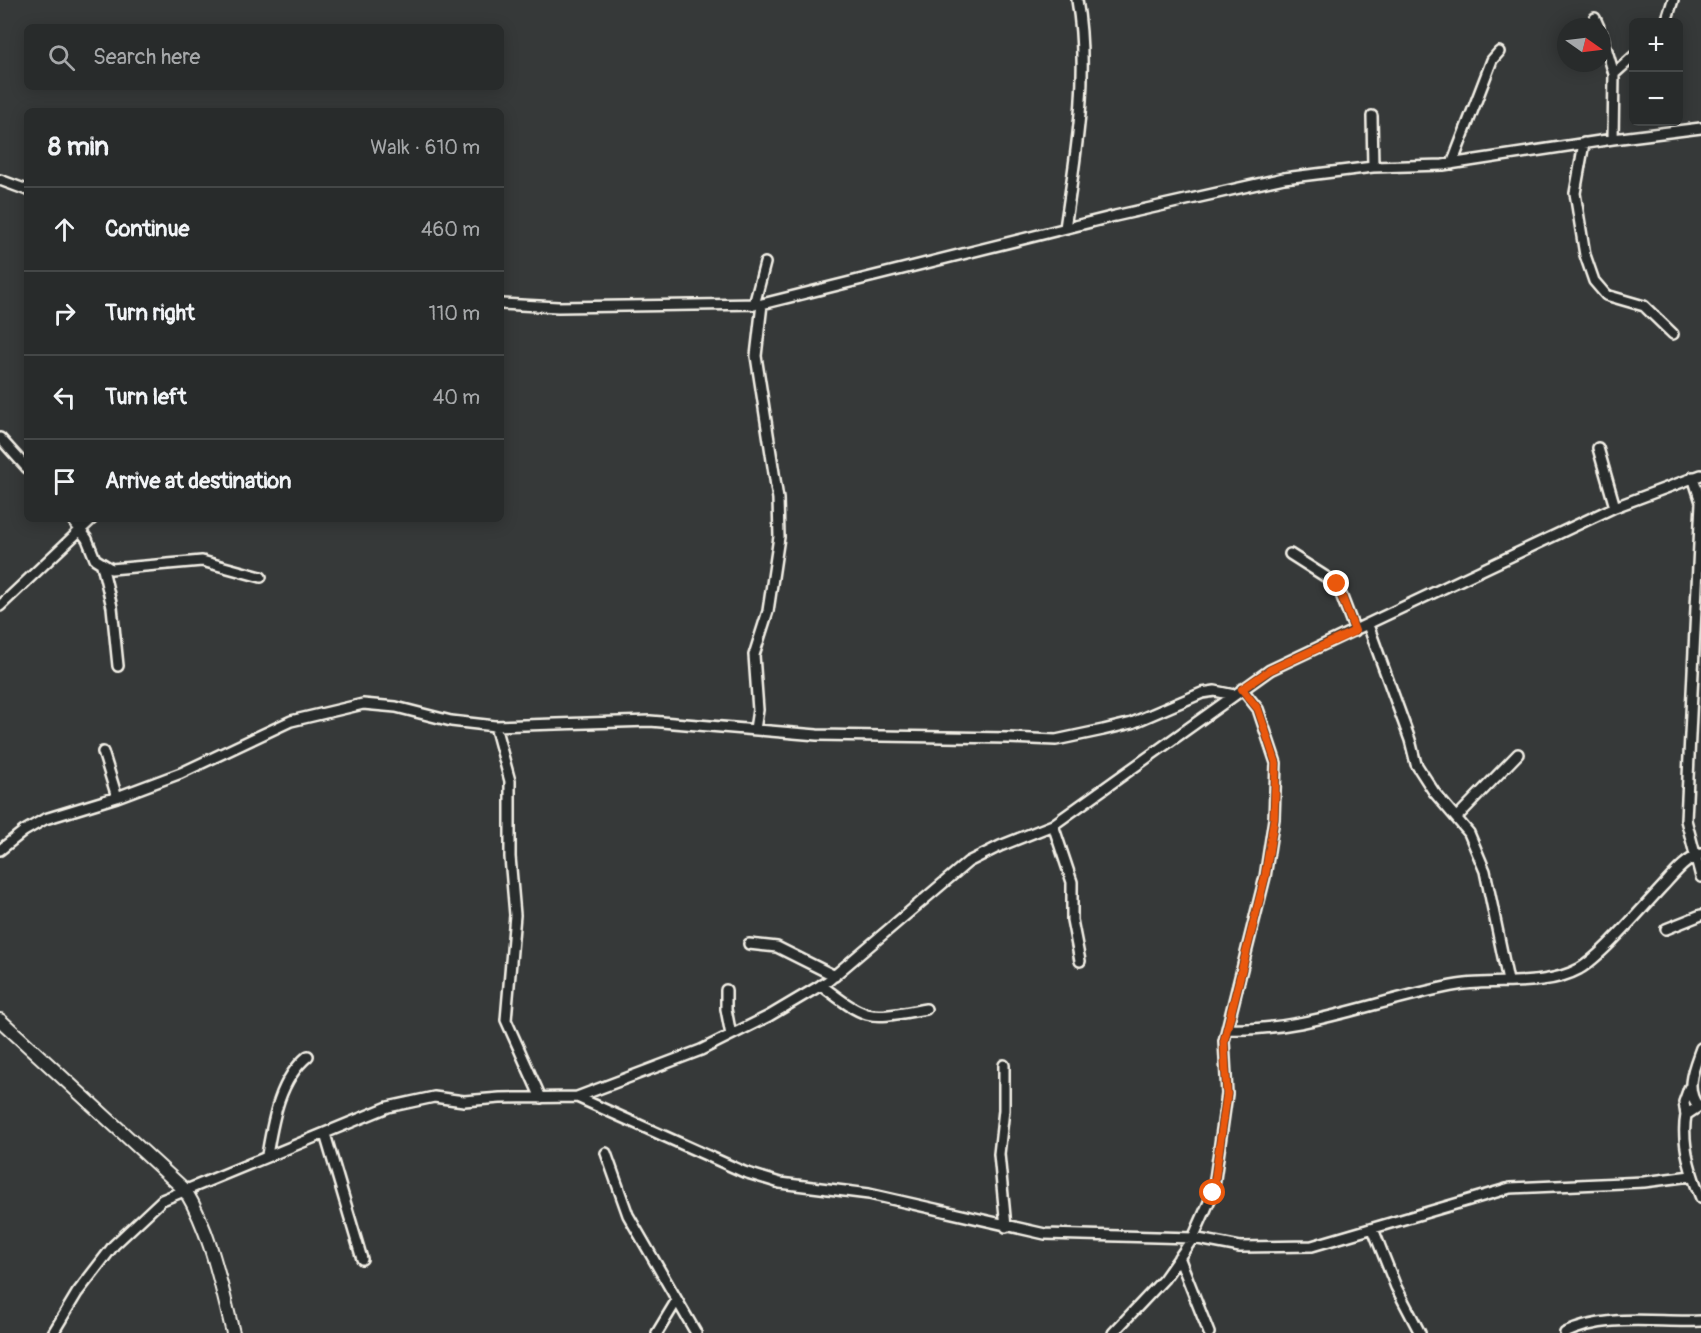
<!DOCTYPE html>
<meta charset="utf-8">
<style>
:root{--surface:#282b2b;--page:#303333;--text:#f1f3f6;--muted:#a5a7a9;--line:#444747}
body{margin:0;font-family:Pangolin,sans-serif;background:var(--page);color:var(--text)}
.controls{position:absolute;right:18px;top:18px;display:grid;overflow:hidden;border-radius:9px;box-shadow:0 3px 15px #0003}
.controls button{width:54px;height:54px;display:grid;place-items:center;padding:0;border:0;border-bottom:2px solid var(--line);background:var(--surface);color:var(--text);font:30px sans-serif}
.compass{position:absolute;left:1557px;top:18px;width:54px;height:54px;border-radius:50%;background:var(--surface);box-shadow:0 3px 15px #0003;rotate:104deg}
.stop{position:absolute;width:18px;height:18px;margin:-14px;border:4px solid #ea580c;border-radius:50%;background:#fff}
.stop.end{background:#ea580c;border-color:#fff;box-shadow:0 2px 6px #0008}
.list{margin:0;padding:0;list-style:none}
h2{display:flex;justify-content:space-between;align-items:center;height:78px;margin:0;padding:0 24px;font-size:26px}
h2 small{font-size:20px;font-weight:400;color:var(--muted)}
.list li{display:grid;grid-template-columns:39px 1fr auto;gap:18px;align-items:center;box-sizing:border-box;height:84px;padding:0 24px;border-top:2px solid var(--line)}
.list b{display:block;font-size:22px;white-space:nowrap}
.list em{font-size:20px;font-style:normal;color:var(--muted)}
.icon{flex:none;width:33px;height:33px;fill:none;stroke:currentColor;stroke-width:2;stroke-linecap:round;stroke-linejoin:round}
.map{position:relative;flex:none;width:1701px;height:1333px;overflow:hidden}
.search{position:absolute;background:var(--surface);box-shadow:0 3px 15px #0003;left:24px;top:24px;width:480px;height:66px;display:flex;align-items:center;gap:15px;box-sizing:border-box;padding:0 21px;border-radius:9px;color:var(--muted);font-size:22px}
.panel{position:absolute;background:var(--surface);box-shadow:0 3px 15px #0003;left:24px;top:108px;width:480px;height:414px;border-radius:9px}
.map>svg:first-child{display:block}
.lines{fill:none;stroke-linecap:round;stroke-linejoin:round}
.street-casing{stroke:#f4f1e8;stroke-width:14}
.secondary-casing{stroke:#f4f1e8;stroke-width:16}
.street{stroke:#2a2d2e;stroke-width:9}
.secondary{stroke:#2a2d2e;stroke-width:12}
.route{stroke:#ea580c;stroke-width:8}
</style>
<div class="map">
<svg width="1701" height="1333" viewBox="0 0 1701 1333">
<rect width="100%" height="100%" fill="#363939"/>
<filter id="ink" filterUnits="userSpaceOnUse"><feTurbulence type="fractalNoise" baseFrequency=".0167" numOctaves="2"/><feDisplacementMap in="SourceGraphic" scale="12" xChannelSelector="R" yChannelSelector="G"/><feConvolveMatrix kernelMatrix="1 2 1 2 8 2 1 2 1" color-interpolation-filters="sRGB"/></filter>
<g filter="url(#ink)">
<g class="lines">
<defs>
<path id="street" d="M1595,18L1599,27
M1666,22L1673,0
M1602,34L1614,74L1613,139
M1614,74L1634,56
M1372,116L1373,167
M1584,143L1575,193L1585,255L1594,281L1606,295L1644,306L1673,334
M1452,164L1492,60L1499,52
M0,180L27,190
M1065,228C1076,153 1090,75 1077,0
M501,304L558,307L762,304L1115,216L1284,178L1373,167L1443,165L1613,139L1701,128
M754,305L765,263
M0,438L27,468
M1598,448L1615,507
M1693,477L1701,502L1686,820L1701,877
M72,519L87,539L95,559L111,569L202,561L261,577
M1290,554L1337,584L1355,631
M102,565L112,607L118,666
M0,606L92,519
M1368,625L1410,740L1416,764L1434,792L1469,833L1485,871L1508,981
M495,726L510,781V857L515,915L506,1020L541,1098
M755,729L758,710L754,655L768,611L779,537L778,499L756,356L762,304
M103,752L117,797
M1456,818L1518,754
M1053,825L1072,882V920L1080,961
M0,850L24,831L45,819L117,797L181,773L291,721L363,704L396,707L451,721L495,726L650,721L817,735L1008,738L1056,740L1103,730L1132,723L1202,693L1215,691L1234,695
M1666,929L1701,915
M749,944L777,947L835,976
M821,985C869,1022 868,1019 926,1009
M726,990V1009L731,1035
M1227,1029C1308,1032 1380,998 1458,985C1496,979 1544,988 1579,969C1603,955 1643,907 1663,886C1674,874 1686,859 1701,854
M1004,1065V1110L999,1154L1006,1227
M577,1097L744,1172L780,1183L869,1194L1045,1234L1193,1238L1240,1247L1312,1246L1510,1188L1644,1182L1691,1176
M1701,1105L1686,1115C1681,1143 1690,1172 1701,1198
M1698,1106C1684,1088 1694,1068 1701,1048
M1686,1115L1684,1102L1689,1088
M325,1134L362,1259
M606,1153L628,1215L696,1333
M267,1155C273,1120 279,1080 308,1056
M1373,1229L1396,1287L1420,1333
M1179,1257L1209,1333
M53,1333L77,1293L114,1245L162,1200L388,1107L434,1097L464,1101L500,1098L577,1097L701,1050L769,1016L828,981L968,862L1000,846L1053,825L1270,670L1615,507L1701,475
M657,1333L677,1300
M1113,1333L1164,1279L1193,1238L1213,1193L1227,1094L1224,1041L1265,877L1274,819L1276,763L1258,709L1242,689
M1565,1333C1609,1313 1655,1323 1701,1321"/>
<path id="secondary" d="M0,1020L185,1190C211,1233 221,1285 233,1333"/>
</defs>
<use href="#street" class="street-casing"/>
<use href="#secondary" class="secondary-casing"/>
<use href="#street" class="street"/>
<use href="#secondary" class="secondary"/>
</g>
</g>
<g class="lines" filter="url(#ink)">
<path class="route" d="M1213,1193L1227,1094L1224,1041L1265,877L1274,819L1276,763L1258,709L1242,689L1270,670L1355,631L1337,584"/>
</g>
</svg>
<div class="controls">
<button>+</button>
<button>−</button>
</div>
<svg class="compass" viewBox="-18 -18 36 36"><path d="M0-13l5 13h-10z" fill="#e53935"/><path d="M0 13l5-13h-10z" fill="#a5a7a9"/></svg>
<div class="stop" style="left:1213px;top:1193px"></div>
<div class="stop end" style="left:1337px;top:584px"></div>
<div class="search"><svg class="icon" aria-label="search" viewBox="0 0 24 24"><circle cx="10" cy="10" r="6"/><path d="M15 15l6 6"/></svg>Search here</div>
<section class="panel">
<h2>8 min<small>Walk · 610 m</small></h2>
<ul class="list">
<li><svg class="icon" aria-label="ahead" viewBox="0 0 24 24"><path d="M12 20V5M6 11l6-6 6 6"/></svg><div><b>Continue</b></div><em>460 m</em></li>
<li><svg class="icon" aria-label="right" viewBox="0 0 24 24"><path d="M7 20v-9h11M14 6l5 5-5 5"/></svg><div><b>Turn right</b></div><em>110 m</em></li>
<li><svg class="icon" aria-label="left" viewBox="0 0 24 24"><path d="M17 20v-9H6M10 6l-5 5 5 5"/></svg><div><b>Turn left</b></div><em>40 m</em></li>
<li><svg class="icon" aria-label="arrive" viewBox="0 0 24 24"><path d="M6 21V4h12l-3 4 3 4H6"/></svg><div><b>Arrive at destination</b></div></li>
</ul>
</section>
</div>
